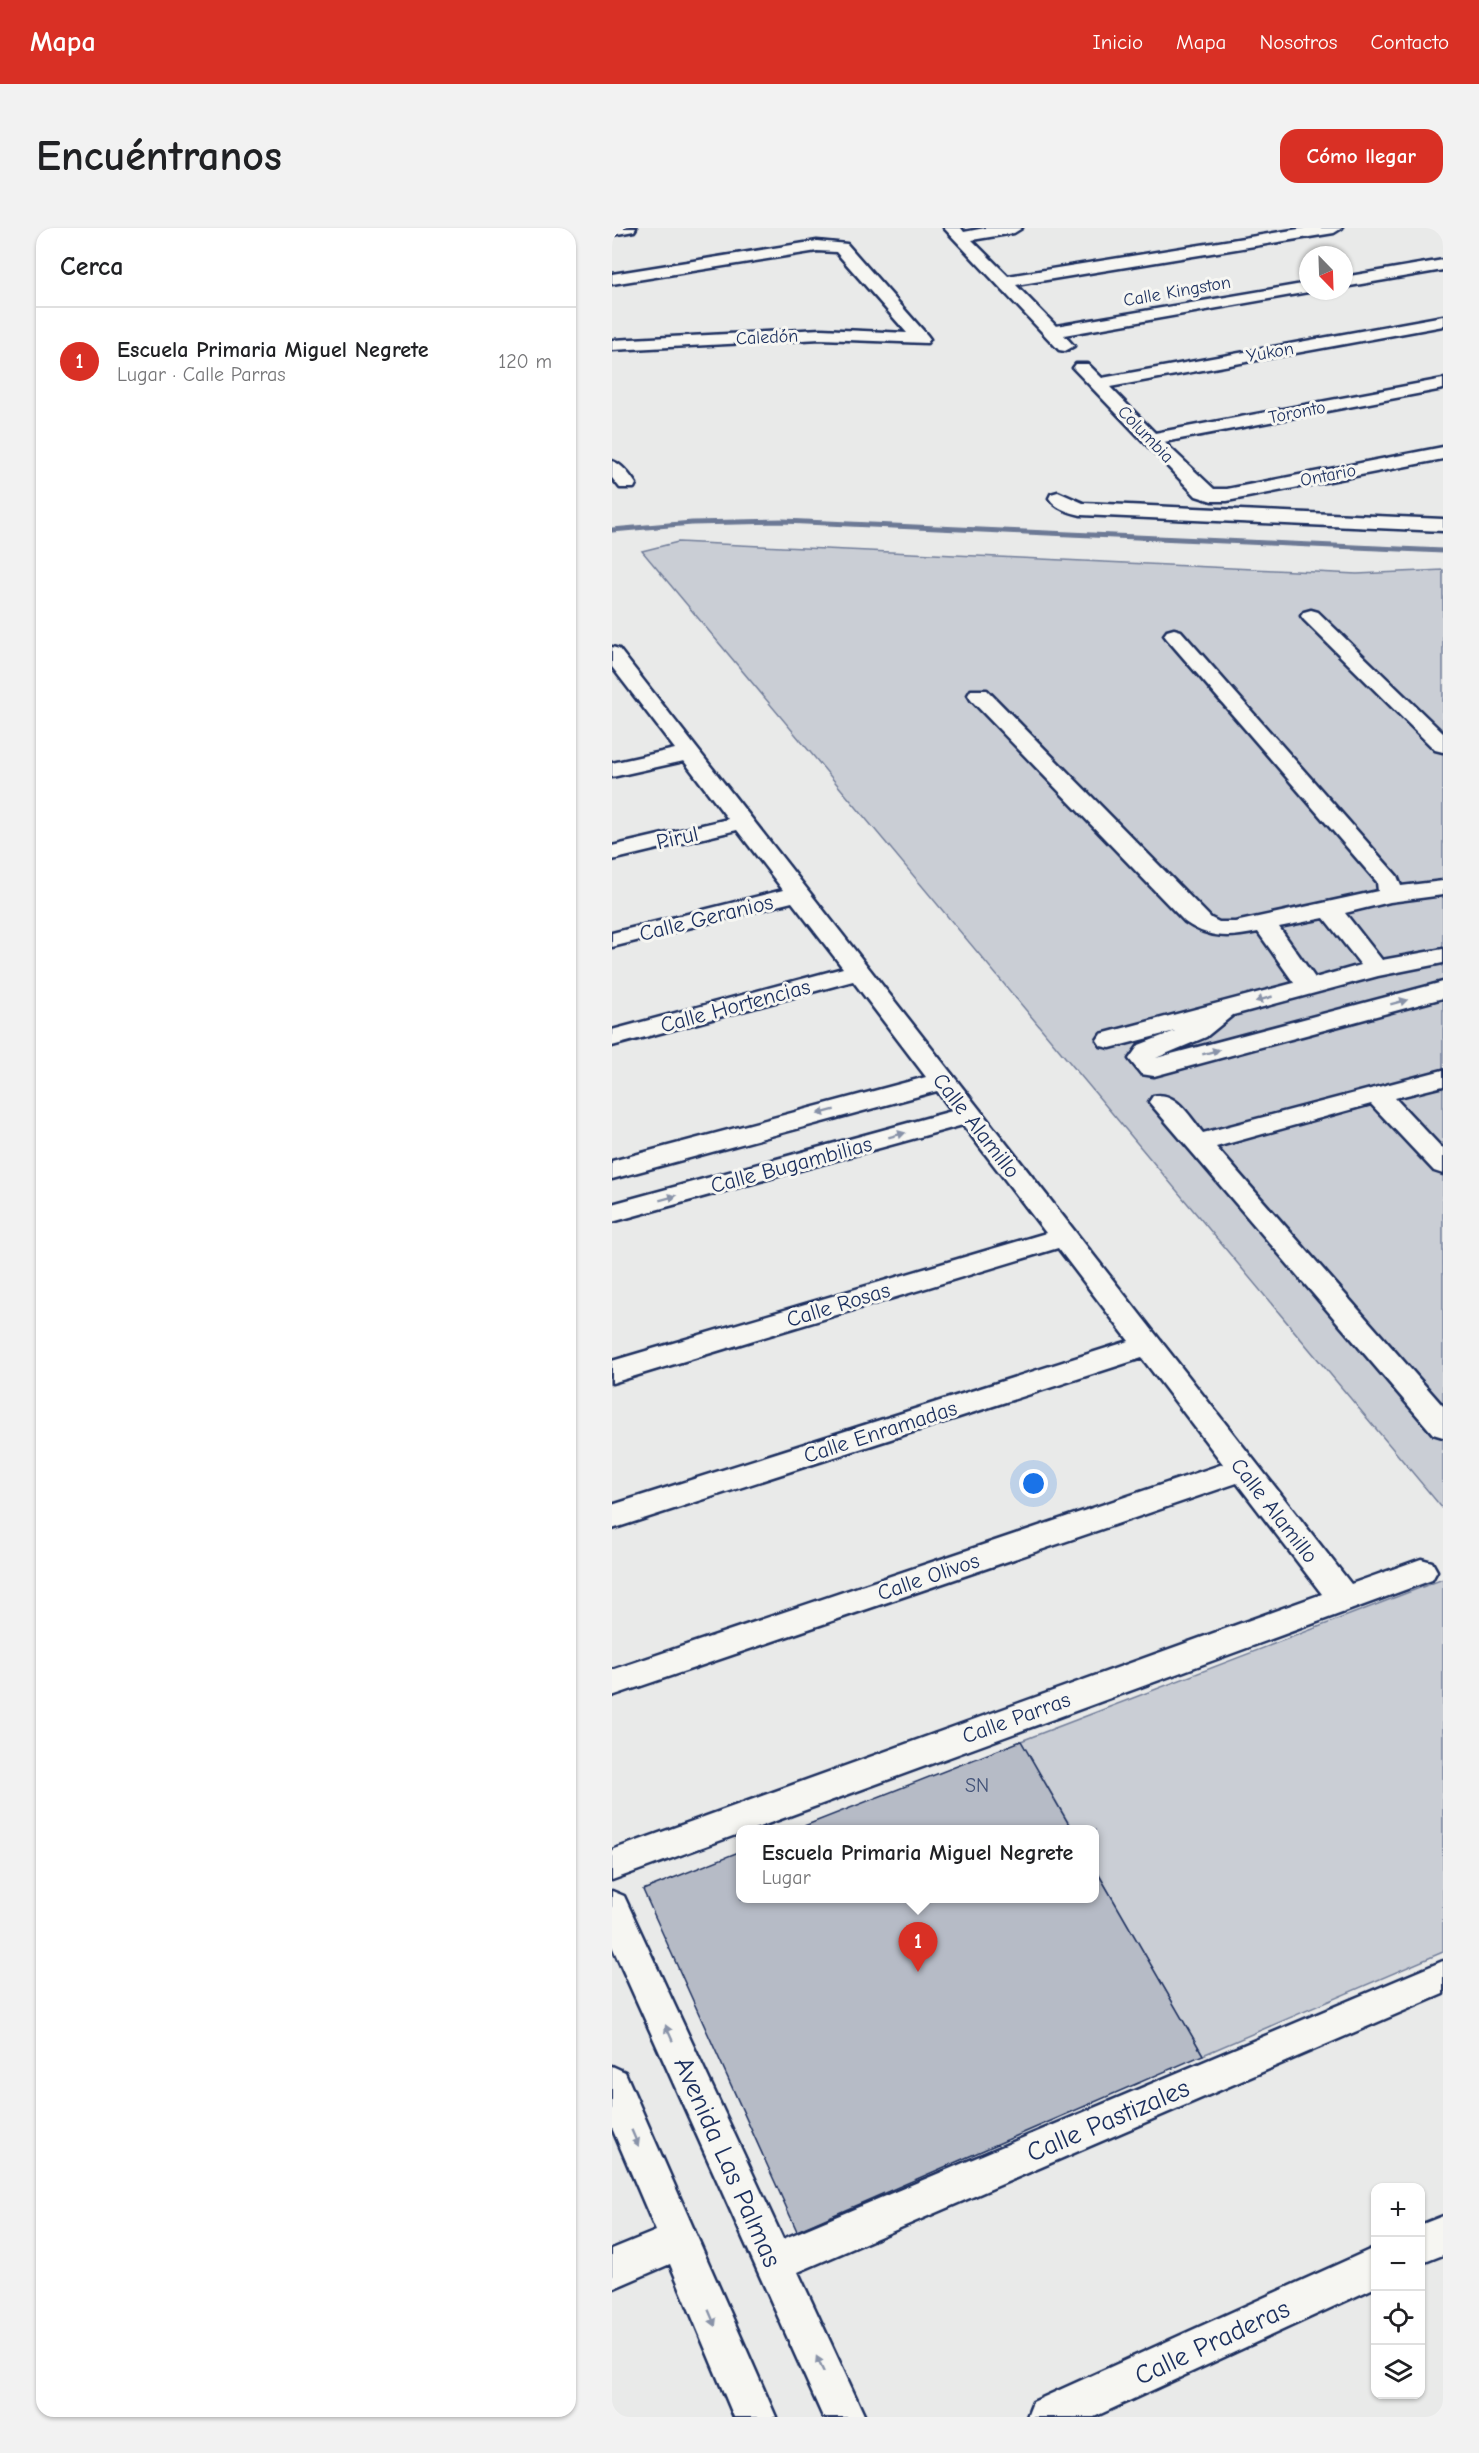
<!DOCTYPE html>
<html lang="es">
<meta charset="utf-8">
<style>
:root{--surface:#fff;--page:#f2f2f2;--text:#202124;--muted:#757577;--line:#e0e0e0;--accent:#d93025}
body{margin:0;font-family:"Comic Neue",sans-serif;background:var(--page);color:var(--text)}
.controls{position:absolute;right:18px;bottom:18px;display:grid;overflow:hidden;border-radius:12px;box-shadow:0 2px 4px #0004}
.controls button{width:54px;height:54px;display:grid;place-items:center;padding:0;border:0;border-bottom:2px solid var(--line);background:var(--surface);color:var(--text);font:30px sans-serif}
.compass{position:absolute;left:687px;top:18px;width:54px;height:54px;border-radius:50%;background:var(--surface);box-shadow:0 2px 4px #0004;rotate:157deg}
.you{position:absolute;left:422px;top:1256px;width:21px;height:21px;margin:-15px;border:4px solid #fff;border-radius:50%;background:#1a73e8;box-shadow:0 0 0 9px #1a73e833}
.badge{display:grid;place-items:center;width:39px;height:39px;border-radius:50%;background:var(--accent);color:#fff;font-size:20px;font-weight:700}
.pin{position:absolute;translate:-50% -50px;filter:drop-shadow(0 2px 3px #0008)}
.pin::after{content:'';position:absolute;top:32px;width:21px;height:18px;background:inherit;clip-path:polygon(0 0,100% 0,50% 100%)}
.popup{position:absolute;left:124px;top:1597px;width:363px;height:78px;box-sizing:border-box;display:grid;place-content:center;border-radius:12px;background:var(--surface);filter:drop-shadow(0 2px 4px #0005);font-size:20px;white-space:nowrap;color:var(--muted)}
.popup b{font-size:22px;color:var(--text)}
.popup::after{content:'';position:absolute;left:50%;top:100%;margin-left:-12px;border:12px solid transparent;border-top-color:var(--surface)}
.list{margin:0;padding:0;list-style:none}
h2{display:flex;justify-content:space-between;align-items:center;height:78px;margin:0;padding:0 24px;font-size:26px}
h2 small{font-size:20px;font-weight:400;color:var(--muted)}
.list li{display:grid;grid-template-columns:39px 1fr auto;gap:18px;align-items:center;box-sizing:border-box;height:108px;padding:0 24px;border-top:2px solid var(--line)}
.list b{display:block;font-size:22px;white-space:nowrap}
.list p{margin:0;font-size:20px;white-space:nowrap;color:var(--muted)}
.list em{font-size:20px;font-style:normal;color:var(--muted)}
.icon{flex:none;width:33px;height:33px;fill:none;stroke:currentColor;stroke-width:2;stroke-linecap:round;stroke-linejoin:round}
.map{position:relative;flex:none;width:831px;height:2189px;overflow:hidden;border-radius:18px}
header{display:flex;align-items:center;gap:36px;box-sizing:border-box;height:84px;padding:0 30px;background:var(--accent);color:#fff}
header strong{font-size:28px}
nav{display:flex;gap:33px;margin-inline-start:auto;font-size:21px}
.intro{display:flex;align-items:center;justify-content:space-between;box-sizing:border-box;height:144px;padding:0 36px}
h1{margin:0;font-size:42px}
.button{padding:15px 27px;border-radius:18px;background:var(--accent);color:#fff;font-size:21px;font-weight:700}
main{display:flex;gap:36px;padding:0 36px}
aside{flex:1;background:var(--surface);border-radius:18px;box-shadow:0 2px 4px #0004}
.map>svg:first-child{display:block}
.green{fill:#caced5;stroke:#727e9a;stroke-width:1.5}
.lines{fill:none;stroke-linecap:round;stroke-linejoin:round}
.stream{stroke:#6c7995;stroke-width:5}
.building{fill:#b6bbc6;stroke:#1b2f5e;stroke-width:1.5}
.minor-casing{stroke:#1b2f5e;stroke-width:5}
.minor{fill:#f6f6f2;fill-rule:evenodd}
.oneway{fill:#8892a8}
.labels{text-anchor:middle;stroke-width:6;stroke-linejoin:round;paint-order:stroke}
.far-street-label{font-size:18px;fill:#1b2f5e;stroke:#f6f6f2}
.number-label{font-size:20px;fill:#425278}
.street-label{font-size:22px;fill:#1b2f5e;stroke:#f6f6f2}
.near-street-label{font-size:27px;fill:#1b2f5e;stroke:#f6f6f2}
</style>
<header>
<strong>Mapa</strong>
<nav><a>Inicio</a><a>Mapa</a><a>Nosotros</a><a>Contacto</a></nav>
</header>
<div class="intro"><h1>Encuéntranos</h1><a class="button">Cómo llegar</a></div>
<main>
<aside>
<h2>Cerca<small></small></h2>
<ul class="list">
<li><span class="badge">1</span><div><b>Escuela Primaria Miguel Negrete</b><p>Lugar · Calle Parras</p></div><em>120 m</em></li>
</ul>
</aside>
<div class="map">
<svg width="831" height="2189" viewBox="0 0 831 2189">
<rect width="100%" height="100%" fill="#e9eae9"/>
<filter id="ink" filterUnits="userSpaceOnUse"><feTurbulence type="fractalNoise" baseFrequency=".0167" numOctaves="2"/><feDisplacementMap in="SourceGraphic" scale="12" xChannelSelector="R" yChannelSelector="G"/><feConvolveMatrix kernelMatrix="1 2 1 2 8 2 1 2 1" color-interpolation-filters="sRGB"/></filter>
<g filter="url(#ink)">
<path class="green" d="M66,314L745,346L831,342V1281L30,323Z
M831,1351V1724L591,1827L483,1640V1602L460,1601L409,1513Z"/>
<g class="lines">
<path class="stream" d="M0,302L80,295L171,293L831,323"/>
</g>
<path class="building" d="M409,1513L460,1602H187V1600Z
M129,1623V1671H483V1640L591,1827L185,2003L31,1662Z"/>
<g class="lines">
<defs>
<path id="minor" d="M0,0H24L22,3L0,7Z
M332,0H349L352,4L373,0H410L402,5L360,12L396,48L693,0H730L722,5L404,57L444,98L696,55V63H702L452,107L462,118L453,123L447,122Z
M205,13L235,16L315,107L318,111L315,115L209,111L0,122V112L209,101L295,105L224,24L205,23L0,56V46Z
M831,32V42L732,59V49Z
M831,88V98L498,159L543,205L831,151V161L552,214L602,261H615L831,219V231L615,273H600L584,268L461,140L464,136H476L490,150Z
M0,233C10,236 18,247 24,256L22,260H8L0,250Z
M446,264L471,275L831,291V303L469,287C457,284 444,281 437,270L439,266Z
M699,382L706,384L831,505V524L823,522L692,392L689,388L692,384Z
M562,401L569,403L785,648L789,658L831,653V667L778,674L733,685L770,732L831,721V735L766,748L621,787L594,809L544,830L831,754V770L542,848L529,846L517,831L527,817L563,803L498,820L489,818L485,812L489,806L682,755L646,704C618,710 597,711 573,694L359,472L356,467L359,462H375L599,690L607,694H623L766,663L765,654L555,411L552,407L555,403ZM712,690L749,737L703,750L667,699Z
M0,419L7,421L739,1356L809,1331L820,1334L825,1343L820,1352L139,1602H129V1605L0,1652V1622L710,1366L625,1255L0,1468V1442L611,1236L530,1130L0,1301V1277L517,1113L446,1020L0,1155V1133L434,1005L351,897L0,994V976L340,883L325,863L0,951V933L314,849L241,753L0,818V802L231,740L180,674L0,719V705L171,662L125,602L0,632V618L116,591L72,533L0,549V535L63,521L0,439Z
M831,842V858L783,870L831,921V946L822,943L759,876L604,919L831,1178V1209L821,1206L537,874L541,868C564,862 578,889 591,905Z
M0,1663L12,1668L171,2011L831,1733V1766L186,2044L253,2189H211L0,1718Z
M0,1838L13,1844L164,2189H122L58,2036L0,2061V2021L44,2003L0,1900Z
M831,1988V2027L808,2036V1997Z
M764,2019V2059L482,2189H415L421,2174Z"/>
</defs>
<use href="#minor" class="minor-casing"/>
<use href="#minor" class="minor"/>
</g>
<defs><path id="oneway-solid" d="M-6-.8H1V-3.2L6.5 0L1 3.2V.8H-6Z" transform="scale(1.5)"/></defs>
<g class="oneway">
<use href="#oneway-solid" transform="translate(652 771) rotate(164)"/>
<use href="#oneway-solid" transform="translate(787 774) rotate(-15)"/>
<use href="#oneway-solid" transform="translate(599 824) rotate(-15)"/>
<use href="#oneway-solid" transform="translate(214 884) rotate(165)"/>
<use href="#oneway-solid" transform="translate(285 907) rotate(-15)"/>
<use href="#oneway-solid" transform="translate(56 970) rotate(-15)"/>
<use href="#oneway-solid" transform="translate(57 1805) rotate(-114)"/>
<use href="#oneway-solid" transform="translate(23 1910) rotate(67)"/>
<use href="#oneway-solid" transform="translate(100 2090) rotate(67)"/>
<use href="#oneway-solid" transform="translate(208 2136) rotate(-115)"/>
</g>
</g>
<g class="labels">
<g class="far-street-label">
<text transform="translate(565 63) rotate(-10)" y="6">Calle Kingston</text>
<text transform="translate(155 109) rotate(-3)" y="6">Caledón</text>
<text transform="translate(658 124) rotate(-10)" y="6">Yukon</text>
<text transform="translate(685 184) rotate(-11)" y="6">Toronto</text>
<text transform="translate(534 206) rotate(46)" y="6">Columbia</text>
<text transform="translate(716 247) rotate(-11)" y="6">Ontario</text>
</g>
<g class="number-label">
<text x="365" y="1564">SN</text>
</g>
<g class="street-label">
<text transform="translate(65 609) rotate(-13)" y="8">Pirul</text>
<text transform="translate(94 689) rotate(-14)" y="8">Calle Geranios</text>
<text transform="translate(123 777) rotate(-15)" y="8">Calle Hortencias</text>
<text transform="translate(365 897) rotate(52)" y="8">Calle Alamillo</text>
<text transform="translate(179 936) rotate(-15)" y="8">Calle Bugambilias</text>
<text transform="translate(226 1076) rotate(-17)" y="8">Calle Rosas</text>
<text transform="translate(268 1203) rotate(-18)" y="8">Calle Enramadas</text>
<text transform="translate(663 1282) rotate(52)" y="8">Calle Alamillo</text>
<text transform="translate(316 1348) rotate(-19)" y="8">Calle Olivos</text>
<text transform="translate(404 1489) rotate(-20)" y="8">Calle Parras</text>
</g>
<g class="near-street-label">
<text transform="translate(496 1892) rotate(-23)" y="9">Calle Pastizales</text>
<text transform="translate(116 1934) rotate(66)" y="9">Avenida Las Palmas</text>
<text transform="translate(600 2114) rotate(-25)" y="9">Calle Praderas</text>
</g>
</g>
</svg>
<div class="controls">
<button>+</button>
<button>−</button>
<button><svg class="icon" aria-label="locate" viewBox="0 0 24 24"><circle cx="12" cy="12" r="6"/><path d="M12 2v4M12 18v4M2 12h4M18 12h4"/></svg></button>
<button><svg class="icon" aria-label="layers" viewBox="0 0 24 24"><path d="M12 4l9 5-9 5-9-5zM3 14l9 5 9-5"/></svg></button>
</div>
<svg class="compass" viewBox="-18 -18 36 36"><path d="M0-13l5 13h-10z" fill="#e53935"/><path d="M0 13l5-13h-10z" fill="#757577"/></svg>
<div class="you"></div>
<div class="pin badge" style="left:306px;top:1744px">1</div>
<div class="popup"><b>Escuela Primaria Miguel Negrete</b>Lugar</div>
</div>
</main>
